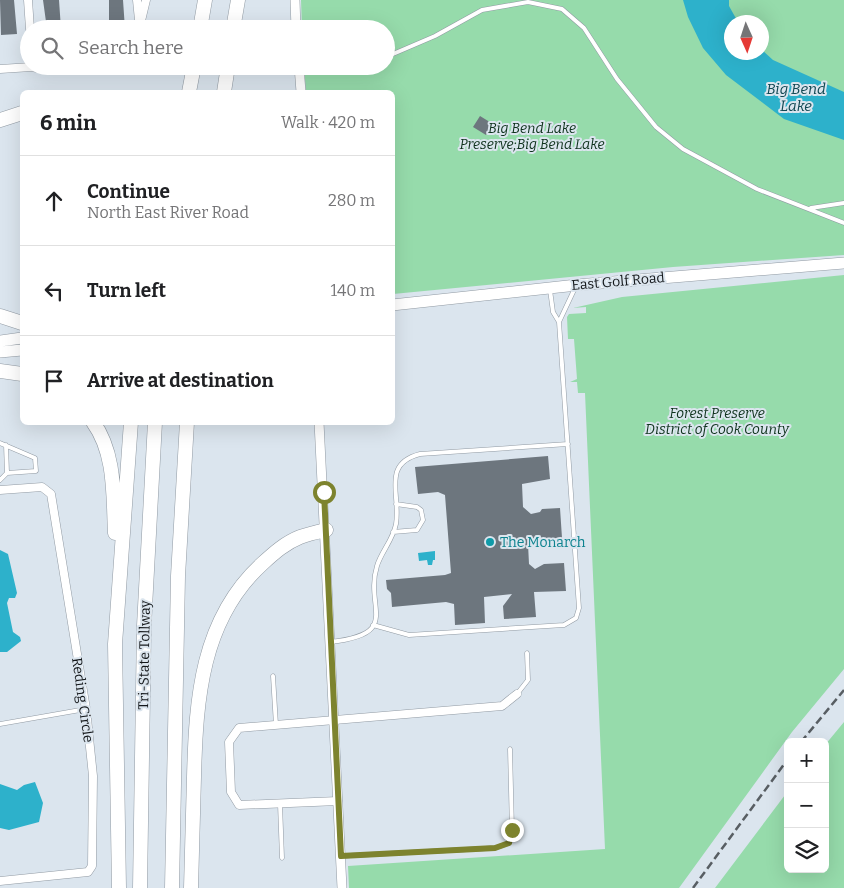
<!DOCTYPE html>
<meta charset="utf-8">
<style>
:root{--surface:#fff;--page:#f2f2f2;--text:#202124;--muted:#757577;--line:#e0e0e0}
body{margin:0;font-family:Bitter,serif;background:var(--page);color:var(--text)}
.controls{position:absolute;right:15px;bottom:15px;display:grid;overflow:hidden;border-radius:8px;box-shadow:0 5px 20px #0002}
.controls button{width:45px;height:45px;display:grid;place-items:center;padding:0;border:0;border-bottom:1px solid var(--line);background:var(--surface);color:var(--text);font:25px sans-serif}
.compass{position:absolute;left:724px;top:15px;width:45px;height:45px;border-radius:50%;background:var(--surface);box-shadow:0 5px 20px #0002;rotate:177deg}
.stop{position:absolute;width:15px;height:15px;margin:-11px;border:4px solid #7d832e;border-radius:50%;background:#fff}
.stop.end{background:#7d832e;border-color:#fff;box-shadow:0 1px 5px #0008}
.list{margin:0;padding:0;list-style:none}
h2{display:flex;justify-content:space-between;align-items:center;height:65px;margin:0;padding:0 20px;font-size:21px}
h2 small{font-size:16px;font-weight:400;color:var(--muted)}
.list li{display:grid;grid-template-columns:32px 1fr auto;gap:15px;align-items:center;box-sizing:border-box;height:90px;padding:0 20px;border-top:1px solid var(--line)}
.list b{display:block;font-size:19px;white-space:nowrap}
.list p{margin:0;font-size:16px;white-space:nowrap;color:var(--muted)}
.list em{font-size:16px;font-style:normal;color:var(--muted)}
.icon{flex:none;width:28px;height:28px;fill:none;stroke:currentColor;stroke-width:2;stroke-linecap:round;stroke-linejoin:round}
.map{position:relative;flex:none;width:844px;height:888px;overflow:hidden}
.search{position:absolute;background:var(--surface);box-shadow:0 5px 20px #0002;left:20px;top:20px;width:375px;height:55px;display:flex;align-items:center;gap:12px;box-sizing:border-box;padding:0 18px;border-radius:28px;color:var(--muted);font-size:19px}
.panel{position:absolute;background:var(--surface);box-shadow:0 5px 20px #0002;left:20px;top:90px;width:375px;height:335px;border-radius:8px}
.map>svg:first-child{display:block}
.green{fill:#96dbab;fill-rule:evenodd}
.water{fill:#2db1cb}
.building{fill:#6d767e}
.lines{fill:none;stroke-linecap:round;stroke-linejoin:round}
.service-casing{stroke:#919aa3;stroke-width:5}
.minor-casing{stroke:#919aa3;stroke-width:9}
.tertiary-casing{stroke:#919aa3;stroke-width:10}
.primary-casing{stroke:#919aa3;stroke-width:12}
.motorway-casing{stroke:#919aa3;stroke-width:15}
.service{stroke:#fff;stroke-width:4}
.minor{stroke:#fff;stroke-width:8}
.tertiary{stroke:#fff;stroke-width:9}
.primary{stroke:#fff;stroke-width:11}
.motorway{stroke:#fff;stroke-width:14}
.rail{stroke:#585e63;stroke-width:2.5;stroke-dasharray:8 4;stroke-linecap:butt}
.route{stroke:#7d832e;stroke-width:6}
.culture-dot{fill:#0f9aa8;stroke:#dbe5ee;stroke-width:2}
.labels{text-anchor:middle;stroke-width:4;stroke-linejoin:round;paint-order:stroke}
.park-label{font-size:14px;font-style:italic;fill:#0e321c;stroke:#dbe5ee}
.street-label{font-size:14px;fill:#13171a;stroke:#dbe5ee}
.culture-label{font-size:14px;fill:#0d838f;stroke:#dbe5ee;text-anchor:start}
.water-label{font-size:15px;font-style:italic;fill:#114853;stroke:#dbe5ee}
</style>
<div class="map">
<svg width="844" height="888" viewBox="0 0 844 888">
<rect width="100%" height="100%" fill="#dbe5ee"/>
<path class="green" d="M301,0H844V255L673,267L393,294L392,92H306L304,66H386V29H302ZM732,22H762V52H732Z
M844,275V669L792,732L679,888H349L348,866L605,849L585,393H578L577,382H570L577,379L574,339H568L567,317L569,314L586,313V307L573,308L622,297Z
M844,722V888H715L788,791V869H825V745Z"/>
<path class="water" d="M683,0H729V6L738,22H732V52H762V50L773,60L844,92V140L784,119L726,75L703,48L688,17Z
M0,550L8,554L17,593L15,598H9L7,603L13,632L20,637L21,641L7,652H0Z
M435,551V560H433L432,565H428L427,560L419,561L418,553Z
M35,782L43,803L39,822L9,830L0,828V784L17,790L24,785Z"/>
<path class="building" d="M0,0H14L17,34L1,35Z
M43,0H59L61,29H47Z
M109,0H123L125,29H109Z
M480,116L493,124L486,135L473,127Z
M548,456L550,479L522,484L523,507L531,514L540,512L542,509L560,508L562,538L534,539L528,544L529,564L535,569L544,564L564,563L566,591L534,592L536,617L504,619L503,606L512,594L484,597L485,623L455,625L454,604L446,602L392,607L391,593L387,589L386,580L445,575L451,573L445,495L438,492L418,494L415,467Z"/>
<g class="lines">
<defs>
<path id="service" d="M386,57L435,36L482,10L528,2L562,9L584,28L617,79L656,127L683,149L757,189L844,223
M299,72L354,66
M811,208L844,203
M559,322L575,288
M0,443L35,458L36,471L7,473L6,445
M0,480L7,473
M393,532L417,530L423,520L421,510L417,507L396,504
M373,625L409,635L564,625L576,618L579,608L559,322L553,312L550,290
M330,642C403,634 364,608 377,566C381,552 393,540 396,524C401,495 381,464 420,454L568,444
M273,676L276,725
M517,694L528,680L527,653
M0,724L86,709
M280,804L282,858
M341,856L495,848L509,843L512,830L510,749"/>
<path id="minor" d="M28,0L30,29
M137,0L139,20
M139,29L146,0
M0,69L31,67L50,70L100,66
M0,490L42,487L51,494L86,709L93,776L92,866L88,872L0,881
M338,801L239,805L231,792L229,742L239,728L502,706L517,694"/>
<path id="tertiary" d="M295,0L296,29
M299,66L301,92
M319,422L342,888"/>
<path id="primary" d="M392,305L577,285L844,263
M0,341L22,338
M0,352L22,350"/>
<path id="motorway" d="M200,29L205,0
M233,29L238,0
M189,92L194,66
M224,92L228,66
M0,120L22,113
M0,316L22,323
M0,371L22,374
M93,422C116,454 113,496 115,533
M119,888L115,644L131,422
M140,888L144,626L155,422
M172,888L178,576L187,422
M191,888C192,851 193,814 194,777C196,699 201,619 263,563C274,553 285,543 300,537C308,534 317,532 326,530"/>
</defs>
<use href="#service" class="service-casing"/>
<use href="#minor" class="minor-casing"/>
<use href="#tertiary" class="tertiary-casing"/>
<use href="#primary" class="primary-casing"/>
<use href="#motorway" class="motorway-casing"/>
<use href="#service" class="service"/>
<use href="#minor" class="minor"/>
<use href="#tertiary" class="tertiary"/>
<use href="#primary" class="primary"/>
<use href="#motorway" class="motorway"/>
<path class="rail" d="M801,742L844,690
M693,888L788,759"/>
</g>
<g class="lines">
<path class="route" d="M324,492L341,856L495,848L509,843L512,830"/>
</g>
<circle class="culture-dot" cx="490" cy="542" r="5"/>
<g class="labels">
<g class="park-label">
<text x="532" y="133">Big Bend Lake<tspan x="532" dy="16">Preserve;Big Bend Lake</tspan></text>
<text x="717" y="418">Forest Preserve<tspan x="717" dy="16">District of Cook County</tspan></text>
</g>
<g class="street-label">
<text transform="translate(618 281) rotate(-5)" y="5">East Golf Road</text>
<text transform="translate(144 655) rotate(-89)" y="5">Tri-State Tollway</text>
<text transform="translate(83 700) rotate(82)" y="5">Reding Circle</text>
</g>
<g class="culture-label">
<text x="500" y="547">The Monarch</text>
</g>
<g class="water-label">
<text x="796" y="94">Big Bend<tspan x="796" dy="17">Lake</tspan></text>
</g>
</g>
</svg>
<div class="controls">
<button>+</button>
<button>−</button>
<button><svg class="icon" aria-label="layers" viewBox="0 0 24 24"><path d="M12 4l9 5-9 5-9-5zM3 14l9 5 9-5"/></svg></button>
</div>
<svg class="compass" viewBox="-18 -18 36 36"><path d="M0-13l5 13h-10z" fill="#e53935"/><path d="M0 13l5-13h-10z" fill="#757577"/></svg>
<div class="stop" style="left:324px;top:492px"></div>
<div class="stop end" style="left:512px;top:830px"></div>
<div class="search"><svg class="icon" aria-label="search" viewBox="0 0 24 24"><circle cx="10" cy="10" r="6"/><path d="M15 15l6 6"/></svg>Search here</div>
<section class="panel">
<h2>6 min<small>Walk · 420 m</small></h2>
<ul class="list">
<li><svg class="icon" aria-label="ahead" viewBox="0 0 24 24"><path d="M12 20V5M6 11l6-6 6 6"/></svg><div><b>Continue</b><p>North East River Road</p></div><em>280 m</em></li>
<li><svg class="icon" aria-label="left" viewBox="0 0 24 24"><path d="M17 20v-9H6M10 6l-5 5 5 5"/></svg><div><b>Turn left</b></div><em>140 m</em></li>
<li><svg class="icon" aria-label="arrive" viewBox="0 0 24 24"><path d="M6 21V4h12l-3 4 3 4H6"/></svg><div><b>Arrive at destination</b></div></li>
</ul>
</section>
</div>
